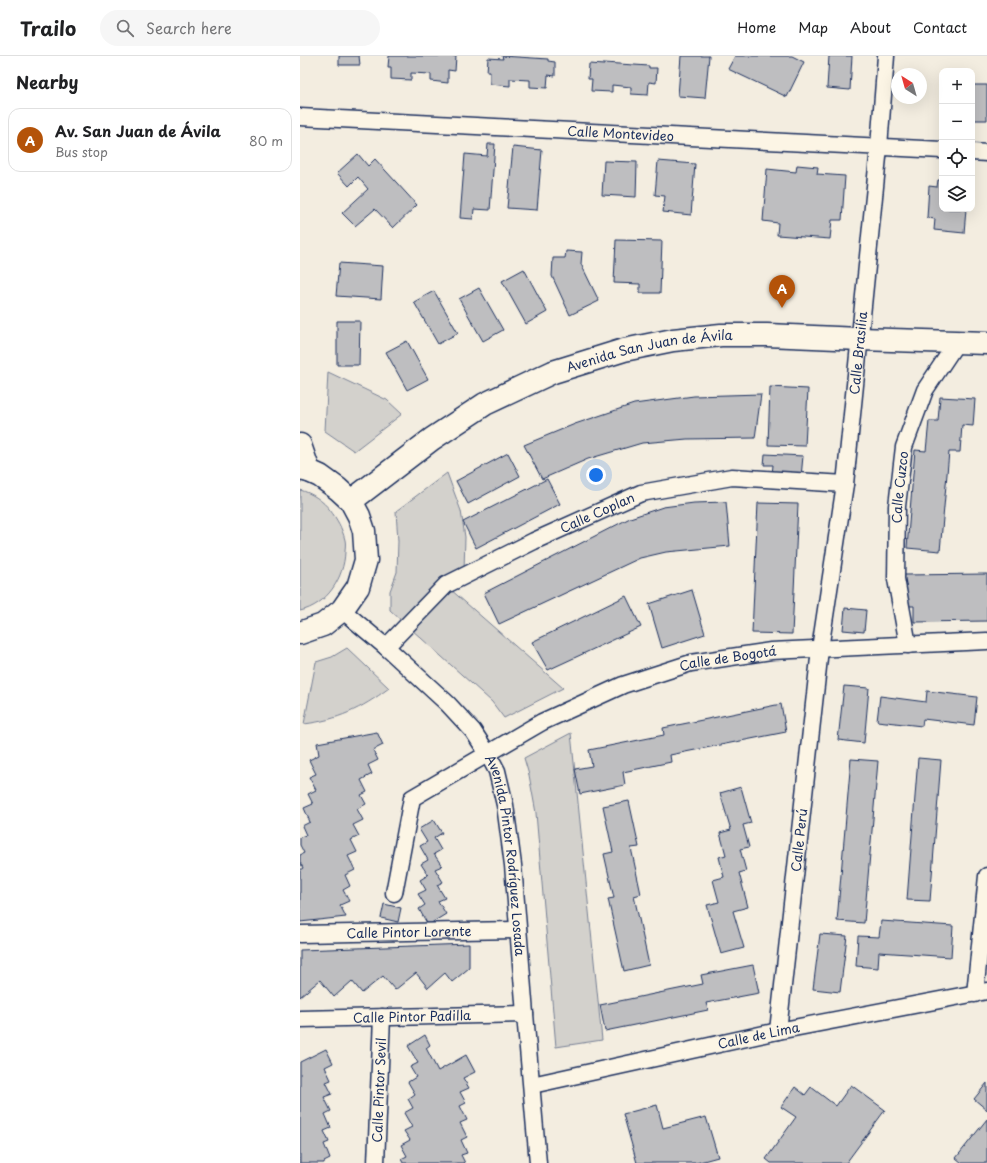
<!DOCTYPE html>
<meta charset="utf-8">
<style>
:root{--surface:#fff;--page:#f6f6f6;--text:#202124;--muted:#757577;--line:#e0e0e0;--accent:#b45309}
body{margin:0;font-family:"Playpen Sans",sans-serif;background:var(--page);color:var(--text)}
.controls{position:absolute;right:12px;top:12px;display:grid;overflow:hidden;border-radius:8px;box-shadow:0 4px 16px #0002}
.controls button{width:36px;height:36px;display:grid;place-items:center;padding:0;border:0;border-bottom:1px solid var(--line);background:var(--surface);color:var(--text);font:20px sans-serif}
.compass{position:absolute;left:591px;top:12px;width:36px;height:36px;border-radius:50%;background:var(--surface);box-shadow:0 4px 16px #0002;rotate:323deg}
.you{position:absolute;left:296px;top:419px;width:14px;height:14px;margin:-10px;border:3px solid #fff;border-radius:50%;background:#1a73e8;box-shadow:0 0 0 6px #1a73e833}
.badge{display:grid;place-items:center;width:26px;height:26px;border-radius:50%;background:var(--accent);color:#fff;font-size:13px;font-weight:700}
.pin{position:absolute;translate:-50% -33px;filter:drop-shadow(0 1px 2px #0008)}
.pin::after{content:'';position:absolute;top:21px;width:14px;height:12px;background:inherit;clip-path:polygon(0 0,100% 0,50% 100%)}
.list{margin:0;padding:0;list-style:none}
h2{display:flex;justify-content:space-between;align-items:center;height:52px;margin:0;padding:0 16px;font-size:17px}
h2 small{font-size:13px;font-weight:400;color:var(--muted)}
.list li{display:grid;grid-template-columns:26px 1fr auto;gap:12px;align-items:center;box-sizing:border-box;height:64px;margin:0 8px 8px;padding:0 8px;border:1px solid var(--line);border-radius:12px}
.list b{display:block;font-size:15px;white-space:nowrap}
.list p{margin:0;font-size:13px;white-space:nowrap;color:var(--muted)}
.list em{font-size:13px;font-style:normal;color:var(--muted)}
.icon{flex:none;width:22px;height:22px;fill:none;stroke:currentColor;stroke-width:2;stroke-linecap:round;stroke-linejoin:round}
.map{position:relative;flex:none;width:687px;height:1107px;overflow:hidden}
header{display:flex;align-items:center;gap:24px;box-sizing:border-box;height:56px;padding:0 20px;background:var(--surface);border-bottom:1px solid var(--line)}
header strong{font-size:19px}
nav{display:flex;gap:22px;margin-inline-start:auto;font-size:14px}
.search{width:280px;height:36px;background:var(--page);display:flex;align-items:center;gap:10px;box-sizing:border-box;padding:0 14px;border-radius:22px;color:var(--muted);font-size:15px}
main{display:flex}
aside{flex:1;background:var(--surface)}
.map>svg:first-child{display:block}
.green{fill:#d3d1cc;stroke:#778095}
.building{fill:#bebec0;stroke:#1b2f5e}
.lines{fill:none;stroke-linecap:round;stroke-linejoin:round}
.street-casing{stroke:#1b2f5e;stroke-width:19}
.secondary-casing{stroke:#1b2f5e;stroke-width:25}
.street{stroke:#fcf5e5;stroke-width:16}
.secondary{stroke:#fcf5e5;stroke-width:22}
.labels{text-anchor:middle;stroke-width:3;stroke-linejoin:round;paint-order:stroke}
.street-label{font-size:13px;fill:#1b2f5e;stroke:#fcf5e5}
</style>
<header>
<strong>Trailo</strong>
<div class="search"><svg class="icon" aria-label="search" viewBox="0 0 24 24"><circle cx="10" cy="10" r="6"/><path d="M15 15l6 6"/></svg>Search here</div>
<nav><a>Home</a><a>Map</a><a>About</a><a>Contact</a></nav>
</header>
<main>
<aside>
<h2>Nearby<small></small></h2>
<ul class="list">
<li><span class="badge">A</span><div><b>Av. San Juan de Ávila</b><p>Bus stop</p></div><em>80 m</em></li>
</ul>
</aside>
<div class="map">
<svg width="687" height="1107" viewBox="0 0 687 1107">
<rect width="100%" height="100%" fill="#f3ede0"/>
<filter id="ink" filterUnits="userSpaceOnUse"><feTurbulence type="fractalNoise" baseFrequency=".025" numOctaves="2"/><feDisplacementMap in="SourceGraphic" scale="8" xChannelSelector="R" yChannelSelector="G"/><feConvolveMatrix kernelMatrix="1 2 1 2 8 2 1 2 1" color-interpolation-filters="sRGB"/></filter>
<g filter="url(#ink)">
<path class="green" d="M28,316L87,344L102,358L54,395L25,375Z
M147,417L161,455L165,481L164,515L103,566L90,554V535L97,516L98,485L96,455Z
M0,434C12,437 23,445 30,454C37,463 42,472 45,484C46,488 45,492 45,496C44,522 27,549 0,555Z
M150,533L263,632L204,662L192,646L111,573Z
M47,592L89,632C61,653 38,664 4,668L16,606L32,601Z
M271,677L302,984L256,991L236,757L229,719L224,702Z"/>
<path class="building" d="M39,0H59L60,9H39Z
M89,0H156L155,15L148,14V27L131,25V18L111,17V24L91,23V11H88Z
M202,0L248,3V5L255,6V20L248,19L247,32L230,31V24L210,23V30L190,28V16H187L188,2L203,3Z
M381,0H409L405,42L378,40Z
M435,0H492L504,6L487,41L428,13Z
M529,0H552L550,34L527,32Z
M304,7L349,10V12H357L356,27L349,26L348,39L331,38V31L312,29V36L291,35L292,23H288L289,8L304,9Z
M672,29H687V64H672Z
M188,88H195L190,154L174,153L173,163L160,162L165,98L187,100Z
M213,91L242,94L237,154L207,152Z
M58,98L68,110L75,103L117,149L93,172L75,153L55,170L42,157L68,133L58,121L49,130L37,117Z
M304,105L337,106L336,141L302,139Z
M358,105L395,108L391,159L363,156L365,140L355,139Z
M497,109L518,111L517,118L545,120L542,164H532L530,183L477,179L478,167L463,165L467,113L496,116Z
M638,124H642V153H666L664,177L634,174L635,163L627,162L629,130L637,131Z
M316,184L362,185L360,237H340V228L314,227Z
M266,195L282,196L281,208L299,245L270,259L252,220L253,202H265Z
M39,207L83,210L81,243L36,240Z
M224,213L247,256L226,268L202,225Z
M179,232L203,274L183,285L159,243Z
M134,235L158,277L138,288L114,246Z
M37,265H60L59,309H37Z
M107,285L128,323L107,334L86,296Z
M470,331L508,333L505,390L468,389Z
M461,338L455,382L387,383L342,387L288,403L242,423L224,389L275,368L334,348L394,340Z
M640,341L675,343L673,370L662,369L660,396H649L640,495L607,492L615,394L626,395L629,365H638Z
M208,397L220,420L168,448L156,425Z
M465,398L503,400L501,421L472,419L473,409H464Z
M247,423L260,448L176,492L163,466Z
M426,446L430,490L366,496L340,502L199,568L184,537L330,462L363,451L394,447Z
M458,447L498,448L492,578L452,577Z
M687,518V565L614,566V550H604V519Z
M392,534L405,578L362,592L349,548Z
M326,540L341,571L248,614L232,586Z
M545,552L566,554L564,576L543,574Z
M544,630L569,632L564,687L538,684Z
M627,635L677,641L674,669L623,663L622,670L577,665L580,640L626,646Z
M481,648L486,676L370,699L371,706L323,716L325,729L280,738L275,713L292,710L289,694L364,679L363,672Z
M77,676L83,689L73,694L78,704L68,709L72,718L61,724L67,736L61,739L66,748L57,753L63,764L53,769L59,780L51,784L57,796L48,800L55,814L45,819L50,830L43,834L49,845L40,849L46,861L0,866V814L3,812L0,806V799L4,797L0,789V781L6,779L2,770L10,766L4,752L13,748L8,738L16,734L9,721L16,718L9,704L19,699L17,687Z
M618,702L641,704L630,845L607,844Z
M551,703L578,705L564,867L537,865Z
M441,731L451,767L443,769L449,791L440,793L446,815L439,817L448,851L433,855L444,892L421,898L407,849L419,846L413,824L424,821L419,801L426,799L420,777L431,774L420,737Z
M329,745L339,791L331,792L341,838L334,840L349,909L324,915L308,843L314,842L304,798L313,796L303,750Z
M134,764L142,777L134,782L141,794L134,798L142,810L135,813L143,826L137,829L145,842L138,845L146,858L128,869L119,853L125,849L118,838L126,834L120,824L128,819L121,808L128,804L120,790L127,786L119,773Z
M84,848L101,852L98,866L81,862Z
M581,865L653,870L651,901L579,896L578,912L556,910L558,880L579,881Z
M520,878L547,880L540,936L513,933Z
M169,888V912L152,926L145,917L128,932L116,917L95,934L83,920L62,937L52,925L34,941L20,924L0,941V894Z
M453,909L459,937L406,947L408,954L305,975L300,949L403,928L401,919Z
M125,979L130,989L126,992L138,1015L166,999L175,1016L163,1022L169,1032L160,1036L166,1047L160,1050L167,1064L160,1067L167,1081L161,1084L167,1097L161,1099L165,1107H103L101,1103L107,1100L101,1089L110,1084L104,1075L112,1071L104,1057L113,1052L108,1043L115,1038L108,1026L116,1021L110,1011L118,1007L108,990Z
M26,993L33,1007L25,1011L31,1024L26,1026L32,1038L24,1041L31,1055L25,1058L31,1072L24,1075L29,1086L24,1088L30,1103L24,1106V1107H0V1006Z
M687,1027V1054L674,1043Z
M551,1029L585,1054L546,1107H471L466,1103L496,1061L481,1051L495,1031L505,1039L511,1031L536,1050Z
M357,1049L363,1072L406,1061L418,1101L396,1107H337L323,1058Z
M687,1063V1107H662L656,1102Z"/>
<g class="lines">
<defs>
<g id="street">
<path id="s1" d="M0,61L642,94"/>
<path d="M672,96L687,97"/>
<path id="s2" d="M42,554L86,591L148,648L173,675L188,698L197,715L205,749L213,809L225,958L238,1107"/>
<path id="s3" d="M608,589L596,523L597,450L604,391L625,334L657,286"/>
<path id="s4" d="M86,591L146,529L234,485L341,437L432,421L545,428"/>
<path id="s5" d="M94,837L112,742L242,666L323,629L391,607L471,595L687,585"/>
<path id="s6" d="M0,878L218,874"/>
<path d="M675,938L687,820"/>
<path id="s7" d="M0,963L225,958"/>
<path id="s8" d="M478,975L520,593L545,428L579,91L586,0"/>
<path id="s9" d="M232,1029L478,975L687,935"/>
<path id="s10" d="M76,1107L82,961"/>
</g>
<g id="secondary">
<path d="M0,389L9,415"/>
<path d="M0,413L9,415L20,420L38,433L51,445L59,460L64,475L66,504L58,531L42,554L23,569L0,577"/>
<path id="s11" d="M51,445L132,383L185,348L253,316L324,294L373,284L421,279H467L560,283L687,287"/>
</g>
</defs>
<use href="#street" class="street-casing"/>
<use href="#secondary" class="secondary-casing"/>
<use href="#street" class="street"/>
<use href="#secondary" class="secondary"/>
</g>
</g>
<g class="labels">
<g class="street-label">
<text dy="5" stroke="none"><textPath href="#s1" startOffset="321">Calle Montevideo</textPath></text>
<text dy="5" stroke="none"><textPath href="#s11" startOffset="340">Avenida San Juan de Ávila</textPath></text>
<text dy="5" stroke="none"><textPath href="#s8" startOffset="683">Calle Brasilia</textPath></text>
<text dy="5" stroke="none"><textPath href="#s3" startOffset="159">Calle Cuzco</textPath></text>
<text dy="5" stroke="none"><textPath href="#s4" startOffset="254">Calle Coplan</textPath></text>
<text dy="5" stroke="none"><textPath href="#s5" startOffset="445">Calle de Bogotá</textPath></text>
<text dy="5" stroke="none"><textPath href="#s8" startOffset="192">Calle Perú</textPath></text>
<text dy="5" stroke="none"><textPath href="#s2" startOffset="310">Avenida Pintor Rodríguez Losada</textPath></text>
<text dy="5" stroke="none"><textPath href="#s6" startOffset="109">Calle Pintor Lorente</textPath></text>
<text dy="5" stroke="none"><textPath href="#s7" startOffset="112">Calle Pintor Padilla</textPath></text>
<text dy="5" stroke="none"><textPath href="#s9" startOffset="232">Calle de Lima</textPath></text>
<text dy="5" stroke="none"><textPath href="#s10" startOffset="73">Calle Pintor Sevil</textPath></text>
</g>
</g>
</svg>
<div class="controls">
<button>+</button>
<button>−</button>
<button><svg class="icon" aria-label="locate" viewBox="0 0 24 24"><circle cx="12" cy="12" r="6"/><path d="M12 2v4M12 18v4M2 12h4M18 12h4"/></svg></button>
<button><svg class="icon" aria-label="layers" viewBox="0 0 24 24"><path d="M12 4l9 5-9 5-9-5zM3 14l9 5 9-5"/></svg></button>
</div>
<svg class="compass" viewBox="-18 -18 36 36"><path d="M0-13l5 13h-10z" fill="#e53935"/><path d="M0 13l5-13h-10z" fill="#757577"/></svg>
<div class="you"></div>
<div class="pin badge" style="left:482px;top:252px">A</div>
</div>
</main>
